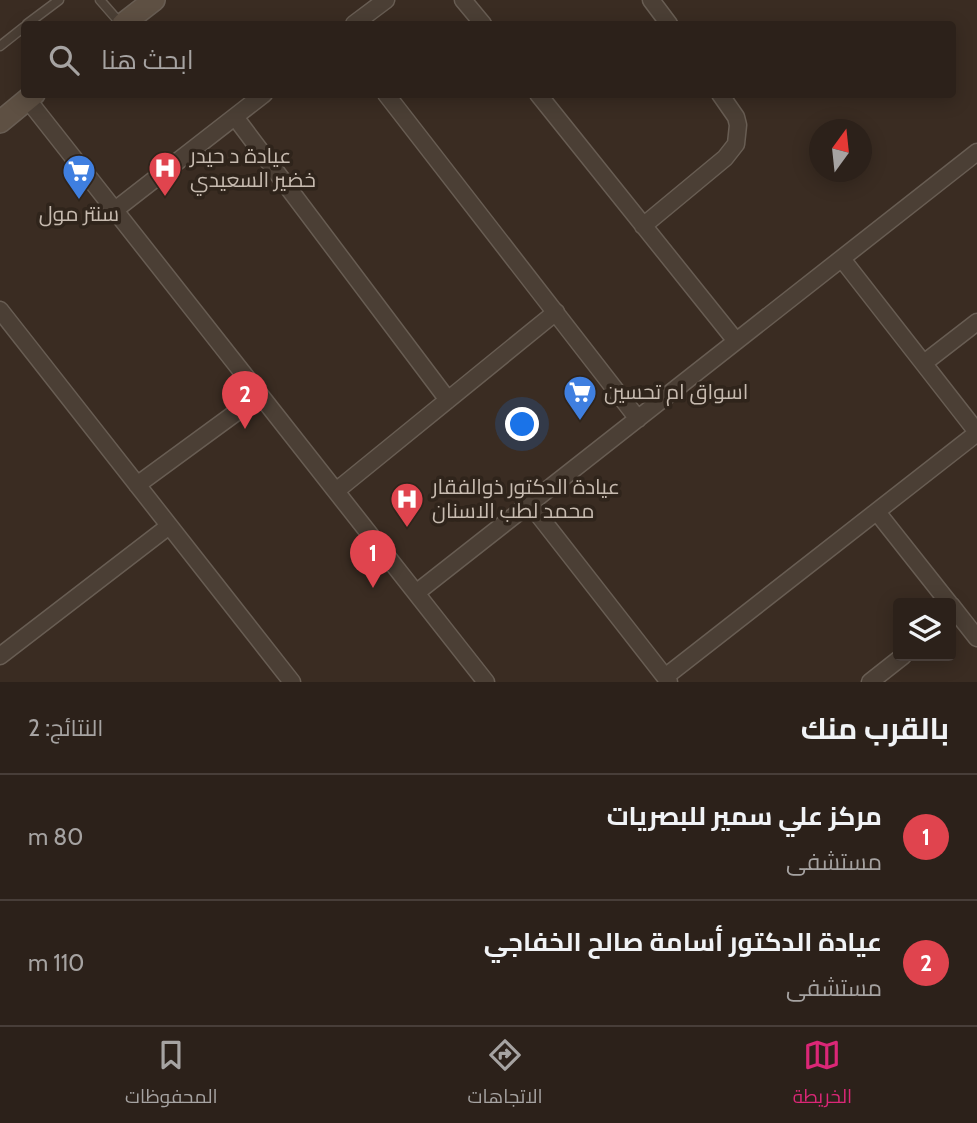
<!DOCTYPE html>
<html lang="ar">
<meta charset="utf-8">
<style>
:root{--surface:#2c211a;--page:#382e27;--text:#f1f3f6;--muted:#a6a3a2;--line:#483e39;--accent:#db2777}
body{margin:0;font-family:Cabin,Cairo,sans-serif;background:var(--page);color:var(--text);direction:rtl}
.controls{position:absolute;right:21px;bottom:21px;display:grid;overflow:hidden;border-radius:7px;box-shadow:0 4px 18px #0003}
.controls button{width:63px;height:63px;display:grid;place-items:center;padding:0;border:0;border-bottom:2px solid var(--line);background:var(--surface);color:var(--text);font:35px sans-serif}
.compass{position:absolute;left:809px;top:119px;width:63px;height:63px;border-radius:50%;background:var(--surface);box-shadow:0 4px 18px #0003;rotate:15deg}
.you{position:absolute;left:523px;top:425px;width:24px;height:24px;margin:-18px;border:5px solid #fff;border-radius:50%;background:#1a73e8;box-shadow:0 0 0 10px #1a73e833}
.badge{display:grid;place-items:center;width:46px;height:46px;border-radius:50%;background:var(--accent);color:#fff;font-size:23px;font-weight:700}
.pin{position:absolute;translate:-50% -58px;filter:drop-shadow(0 2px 4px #0008)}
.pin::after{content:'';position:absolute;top:37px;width:24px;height:21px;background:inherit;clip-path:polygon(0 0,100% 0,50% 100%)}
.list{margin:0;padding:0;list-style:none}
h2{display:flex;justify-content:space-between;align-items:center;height:91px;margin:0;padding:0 28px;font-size:30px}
h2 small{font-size:23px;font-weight:400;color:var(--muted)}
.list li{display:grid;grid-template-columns:46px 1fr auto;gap:21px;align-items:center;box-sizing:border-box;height:126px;padding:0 28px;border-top:2px solid var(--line)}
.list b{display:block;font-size:26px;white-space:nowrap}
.list p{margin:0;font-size:23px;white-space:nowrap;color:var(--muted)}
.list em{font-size:23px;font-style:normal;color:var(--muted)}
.icon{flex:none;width:38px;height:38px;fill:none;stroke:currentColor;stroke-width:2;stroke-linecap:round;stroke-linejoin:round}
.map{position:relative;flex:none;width:977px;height:682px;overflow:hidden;direction:ltr}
.search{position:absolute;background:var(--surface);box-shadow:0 4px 18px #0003;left:21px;right:21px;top:21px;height:77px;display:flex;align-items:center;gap:18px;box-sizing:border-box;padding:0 24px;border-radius:7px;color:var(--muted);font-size:26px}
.sheet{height:343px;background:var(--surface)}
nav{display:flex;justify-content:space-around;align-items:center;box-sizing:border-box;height:98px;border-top:2px solid var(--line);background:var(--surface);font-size:19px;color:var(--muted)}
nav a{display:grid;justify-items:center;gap:4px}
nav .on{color:var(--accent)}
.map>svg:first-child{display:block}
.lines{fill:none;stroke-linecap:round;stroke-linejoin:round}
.lane-casing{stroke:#685d53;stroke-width:11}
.street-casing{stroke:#685d53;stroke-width:19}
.secondary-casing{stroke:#685d53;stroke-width:24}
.lane{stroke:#4b3f35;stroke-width:8}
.street{stroke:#4b3f35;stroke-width:16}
.secondary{stroke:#5e5043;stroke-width:21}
.labels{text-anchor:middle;stroke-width:7;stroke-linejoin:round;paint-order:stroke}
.poi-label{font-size:21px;fill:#c7bbb0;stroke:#2f241b;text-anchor:start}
</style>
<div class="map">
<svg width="977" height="682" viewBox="0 0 977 682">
<rect width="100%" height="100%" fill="#3a2c22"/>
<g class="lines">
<defs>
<path id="lane" d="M100,0L121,24
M27,24L59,0
M0,46L24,27"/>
<path id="street" d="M463,0L483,24
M651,0L669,24
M354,24L386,0
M386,94L638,419
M538,94L736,341
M28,100L486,682
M235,117L448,400
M115,210L264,94
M643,226L725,158L736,144L738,125L736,117L720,94
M842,259L977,432
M0,310L292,682
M924,363L977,322
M137,485L260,395
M336,491L556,312
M530,504L669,682
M877,512L949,603
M416,593L977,152
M951,605L977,638
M0,656L169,526
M665,677L977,433
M870,682L903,656"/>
<path id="secondary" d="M123,24L154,0
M0,122L34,94"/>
</defs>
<use href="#lane" class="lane-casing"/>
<use href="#street" class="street-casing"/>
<use href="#secondary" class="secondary-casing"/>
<use href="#lane" class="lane"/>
<use href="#street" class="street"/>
<use href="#secondary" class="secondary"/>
</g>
<defs>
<symbol id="hospital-pin" viewBox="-11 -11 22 30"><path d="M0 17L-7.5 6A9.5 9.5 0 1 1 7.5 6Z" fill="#e0444e" stroke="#2f241b"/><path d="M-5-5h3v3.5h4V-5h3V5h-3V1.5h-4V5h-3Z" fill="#fff"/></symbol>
<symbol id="supermarket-pin" viewBox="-11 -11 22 30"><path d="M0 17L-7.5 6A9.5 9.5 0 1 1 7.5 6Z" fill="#3f7fe0" stroke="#2f241b"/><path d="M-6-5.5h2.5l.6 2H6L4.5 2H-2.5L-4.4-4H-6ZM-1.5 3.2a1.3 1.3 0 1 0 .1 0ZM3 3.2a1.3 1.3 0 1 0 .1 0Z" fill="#fff"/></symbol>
</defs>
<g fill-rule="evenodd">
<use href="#hospital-pin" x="146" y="149" width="38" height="52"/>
<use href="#supermarket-pin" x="60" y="152" width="38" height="52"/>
<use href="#supermarket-pin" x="561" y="373" width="38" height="52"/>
<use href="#hospital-pin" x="388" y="480" width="38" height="52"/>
</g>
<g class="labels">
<g class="poi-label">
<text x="190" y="163">عيادة د حيدر<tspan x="190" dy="24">خضير السعيدي</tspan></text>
<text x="79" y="221" text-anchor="middle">سنتر مول</text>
<text x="604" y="399">اسواق ام تحسين</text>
<text x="432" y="494">عيادة الدكتور ذوالفقار<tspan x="432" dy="24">محمد لطب الاسنان</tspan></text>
</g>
</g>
</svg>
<div class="controls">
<button><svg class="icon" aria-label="layers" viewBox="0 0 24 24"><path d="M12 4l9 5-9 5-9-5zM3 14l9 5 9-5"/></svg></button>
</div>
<svg class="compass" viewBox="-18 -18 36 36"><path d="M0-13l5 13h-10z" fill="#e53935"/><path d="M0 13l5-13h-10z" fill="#a6a3a2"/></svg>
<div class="you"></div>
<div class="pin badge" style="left:373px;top:588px;background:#e0444e">1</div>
<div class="pin badge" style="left:245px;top:429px;background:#e0444e">2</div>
<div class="search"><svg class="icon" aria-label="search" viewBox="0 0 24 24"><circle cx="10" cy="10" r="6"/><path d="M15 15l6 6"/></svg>ابحث هنا</div>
</div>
<section class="sheet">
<h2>بالقرب منك<small>النتائج: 2</small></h2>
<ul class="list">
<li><span class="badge" style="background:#e0444e">1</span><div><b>مركز علي سمير للبصريات</b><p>مستشفى</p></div><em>80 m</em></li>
<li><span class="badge" style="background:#e0444e">2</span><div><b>عيادة الدكتور أسامة صالح الخفاجي</b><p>مستشفى</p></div><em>110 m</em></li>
</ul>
</section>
<nav>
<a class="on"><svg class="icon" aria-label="map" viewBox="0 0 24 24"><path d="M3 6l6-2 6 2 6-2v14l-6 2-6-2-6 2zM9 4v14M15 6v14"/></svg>الخريطة</a>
<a><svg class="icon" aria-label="directions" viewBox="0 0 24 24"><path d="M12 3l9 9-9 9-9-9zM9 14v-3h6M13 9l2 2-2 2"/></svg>الاتجاهات</a>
<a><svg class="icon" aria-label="saved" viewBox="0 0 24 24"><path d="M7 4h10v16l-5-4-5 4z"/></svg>المحفوظات</a>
</nav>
